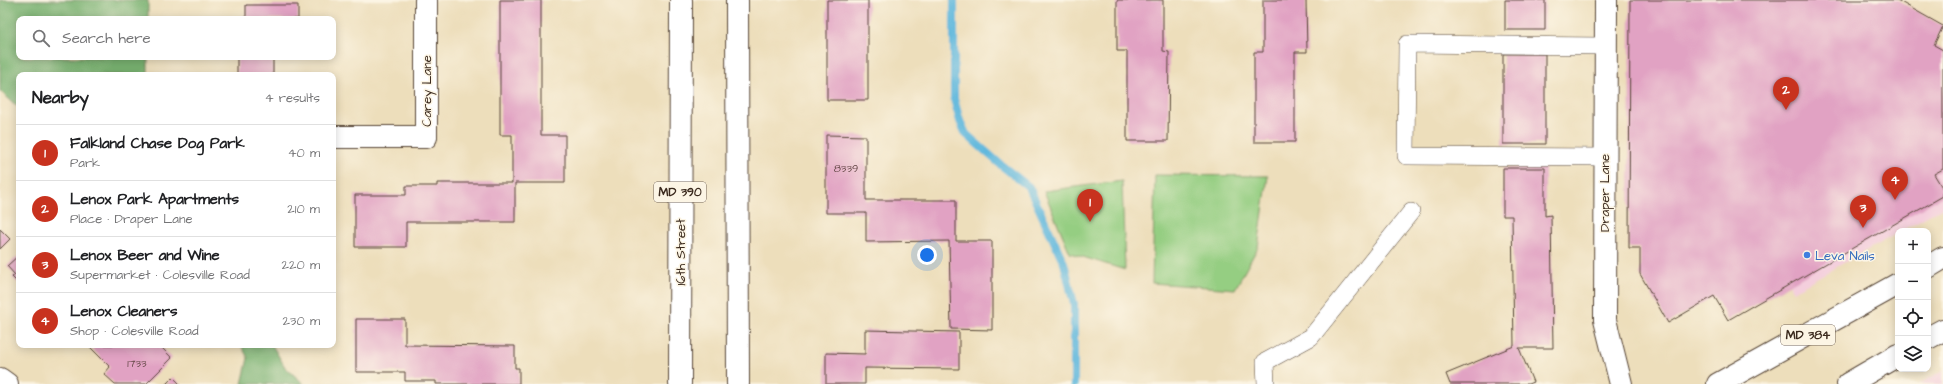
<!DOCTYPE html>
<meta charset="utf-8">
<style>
:root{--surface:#fff;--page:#f2f2f2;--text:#202124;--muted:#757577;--line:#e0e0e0;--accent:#c8321e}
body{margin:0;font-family:"Architects Daughter",sans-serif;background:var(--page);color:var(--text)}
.controls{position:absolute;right:12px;bottom:12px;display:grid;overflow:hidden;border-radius:8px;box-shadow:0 2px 10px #0003}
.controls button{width:36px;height:36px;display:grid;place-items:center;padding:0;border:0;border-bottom:1px solid var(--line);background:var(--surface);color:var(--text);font:20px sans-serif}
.you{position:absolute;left:927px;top:255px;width:14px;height:14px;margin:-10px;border:3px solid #fff;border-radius:50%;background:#1a73e8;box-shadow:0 0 0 6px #1a73e833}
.badge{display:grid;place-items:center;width:26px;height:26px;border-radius:50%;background:var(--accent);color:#fff;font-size:13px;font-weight:700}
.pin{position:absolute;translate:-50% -33px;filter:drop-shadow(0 1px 2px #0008)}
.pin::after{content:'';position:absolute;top:21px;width:14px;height:12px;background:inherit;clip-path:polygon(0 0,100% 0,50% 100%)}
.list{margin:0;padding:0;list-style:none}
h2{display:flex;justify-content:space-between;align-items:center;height:52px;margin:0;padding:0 16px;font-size:17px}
h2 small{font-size:13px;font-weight:400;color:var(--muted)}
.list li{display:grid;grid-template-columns:26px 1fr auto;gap:12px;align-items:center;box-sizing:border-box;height:56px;padding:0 16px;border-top:1px solid var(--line)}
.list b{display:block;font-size:15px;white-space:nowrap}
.list p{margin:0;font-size:13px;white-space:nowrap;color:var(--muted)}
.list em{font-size:13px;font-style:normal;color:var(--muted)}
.icon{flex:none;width:22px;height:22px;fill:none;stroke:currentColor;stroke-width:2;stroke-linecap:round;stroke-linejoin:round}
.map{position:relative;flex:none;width:1943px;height:384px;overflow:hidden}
.search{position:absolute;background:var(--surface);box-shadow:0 2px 10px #0003;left:16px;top:16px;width:320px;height:44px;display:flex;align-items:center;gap:10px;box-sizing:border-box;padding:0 14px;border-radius:8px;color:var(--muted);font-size:15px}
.panel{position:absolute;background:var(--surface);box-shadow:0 2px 10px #0003;left:16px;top:72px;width:320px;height:276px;border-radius:8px}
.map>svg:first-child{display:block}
.built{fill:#f4cfdd}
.green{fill:#95ce82;stroke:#687c50}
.forest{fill:#78b170;stroke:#5a6e47}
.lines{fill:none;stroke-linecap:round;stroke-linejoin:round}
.stream{stroke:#60b8dd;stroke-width:8}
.building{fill:#e1a2c3}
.lane-casing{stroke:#564536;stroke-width:18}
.street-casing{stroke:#564536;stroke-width:24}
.primary-casing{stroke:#564536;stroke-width:24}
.lane{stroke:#fff;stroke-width:17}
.street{stroke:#fff;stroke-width:22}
.primary{stroke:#fff;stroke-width:22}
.shop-dot{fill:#3f7fe0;stroke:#fcf5e5;stroke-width:1.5}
.labels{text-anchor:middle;stroke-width:3;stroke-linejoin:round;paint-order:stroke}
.number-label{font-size:11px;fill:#644847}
.shield{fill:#fcf5e5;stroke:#75675a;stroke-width:1}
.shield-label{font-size:12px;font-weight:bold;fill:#3b2a1e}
.street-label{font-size:13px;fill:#3b2a1e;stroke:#fcf5e5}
.shop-label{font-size:13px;fill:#366cbe;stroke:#fcf5e5;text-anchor:start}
</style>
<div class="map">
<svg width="1943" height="384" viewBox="0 0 1943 384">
<rect width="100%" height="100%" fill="#fcf5e5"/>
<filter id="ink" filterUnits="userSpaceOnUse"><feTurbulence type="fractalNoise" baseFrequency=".025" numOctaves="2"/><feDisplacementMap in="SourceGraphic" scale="8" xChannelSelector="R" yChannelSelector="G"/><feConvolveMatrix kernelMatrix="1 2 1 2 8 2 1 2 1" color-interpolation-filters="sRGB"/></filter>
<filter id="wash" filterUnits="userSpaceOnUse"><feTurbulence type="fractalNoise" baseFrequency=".012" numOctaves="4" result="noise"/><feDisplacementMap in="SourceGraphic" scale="16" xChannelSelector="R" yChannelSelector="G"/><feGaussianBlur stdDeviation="0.9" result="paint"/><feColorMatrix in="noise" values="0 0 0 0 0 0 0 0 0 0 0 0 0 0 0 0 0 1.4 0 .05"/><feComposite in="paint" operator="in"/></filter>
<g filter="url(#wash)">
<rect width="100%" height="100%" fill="#eddebb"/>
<path class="built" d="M1943,153V207L1901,231H1898V233L1793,291L1773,252Z
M1943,370V384H1919Z"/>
<path class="green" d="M1155,175L1268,176L1258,247L1235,289L1152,283Z
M1122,181L1125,270L1070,253L1044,191Z"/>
<path class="forest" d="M0,0H148V19H19V57H148V75H19V108L0,91Z
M241,345H272L285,367L304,384H242L248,358Z"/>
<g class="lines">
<path class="stream" d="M954,0V99L960,121L966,134L1001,165L1029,187L1064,263L1074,304V384"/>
</g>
<g id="blocks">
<path class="building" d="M500,0H541V135H565V183H515V222H406V247H355V195H406V186H437V183H512V135H500Z
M827,0H868V100H827Z
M1117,0H1163V51L1169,52L1168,141H1127V51H1117Z
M1263,0H1306L1307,52H1295V142H1254V52H1263Z
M1505,0H1545V30H1505Z
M1630,0H1897L1943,26L1934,45L1943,50V169L1934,174L1943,189V196L1728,320L1714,296L1668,323L1640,274V248H1629Z
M246,5H298V19H246Z
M1503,54H1545V144H1503Z
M237,57H273V75H237Z
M826,135L866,136V200H956V241H992V330L951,329L949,241L866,242V213H826Z
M1503,168H1545V216L1551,215L1553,348H1519L1533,382L1528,384H1450L1446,374L1514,346L1512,216H1503Z
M0,229L10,239L0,249Z
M19,255V284L12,277L15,275L7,266Z
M356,319H405V345L515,346V368H519V384H436V381H405V372H356Z
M865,330L959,332V369L865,368V384H826V353L865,354Z
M88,345H159L172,358L146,384H115L104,374L110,367Z
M173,377L180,384H166Z"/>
</g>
</g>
<g filter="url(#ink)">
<use href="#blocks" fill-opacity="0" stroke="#564536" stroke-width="1"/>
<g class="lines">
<defs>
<path id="lane" d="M1604,46L1407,44L1406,156L1604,157
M1266,384L1265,362L1311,337L1411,212"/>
<path id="street" d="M1606,0L1605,320L1621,384
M333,137H426V0
M0,379L7,384"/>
<path id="primary" d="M737,0L738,384
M1928,267L1943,258
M1928,338L1943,330
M680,384L681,0
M1718,384L1898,284
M1848,384L1898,355"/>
</defs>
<use href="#lane" class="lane-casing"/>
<use href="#street" class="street-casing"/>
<use href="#primary" class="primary-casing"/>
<use href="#lane" class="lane"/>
<use href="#street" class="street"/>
<use href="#primary" class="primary"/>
</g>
</g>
<circle class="shop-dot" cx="1807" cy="255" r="4"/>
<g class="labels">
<g class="number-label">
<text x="846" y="172">8339</text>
<text x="137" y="367">1733</text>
</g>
<g class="shield">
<rect x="654" y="182" width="52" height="20" rx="3"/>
<rect x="1781" y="325" width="54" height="20" rx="3"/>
</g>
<g class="shield-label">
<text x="680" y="196">MD 390</text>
<text x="1808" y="339">MD 384</text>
</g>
<g class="street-label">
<text transform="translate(426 91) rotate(-90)" y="5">Carey Lane</text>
<text transform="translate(1604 193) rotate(-90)" y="5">Draper Lane</text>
<text transform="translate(680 252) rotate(-90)" y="5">16th Street</text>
</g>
<g class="shop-label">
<text x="1815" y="260">Leva Nails</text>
</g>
</g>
</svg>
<div class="controls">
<button>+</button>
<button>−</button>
<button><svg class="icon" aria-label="locate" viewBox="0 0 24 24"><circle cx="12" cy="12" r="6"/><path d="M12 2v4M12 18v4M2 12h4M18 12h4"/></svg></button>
<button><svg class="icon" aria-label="layers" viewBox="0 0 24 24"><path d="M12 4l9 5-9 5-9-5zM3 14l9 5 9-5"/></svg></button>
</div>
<div class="you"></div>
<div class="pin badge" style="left:1090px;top:222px">1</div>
<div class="pin badge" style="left:1786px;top:110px">2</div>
<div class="pin badge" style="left:1863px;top:228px">3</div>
<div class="pin badge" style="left:1895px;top:200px">4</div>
<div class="search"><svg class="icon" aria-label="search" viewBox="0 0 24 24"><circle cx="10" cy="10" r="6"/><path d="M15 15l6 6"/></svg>Search here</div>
<section class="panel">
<h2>Nearby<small>4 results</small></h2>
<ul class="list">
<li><span class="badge">1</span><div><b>Falkland Chase Dog Park</b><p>Park</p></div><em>40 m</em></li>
<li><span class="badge">2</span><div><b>Lenox Park Apartments</b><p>Place · Draper Lane</p></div><em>210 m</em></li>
<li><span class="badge">3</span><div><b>Lenox Beer and Wine</b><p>Supermarket · Colesville Road</p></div><em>220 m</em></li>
<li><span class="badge">4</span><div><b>Lenox Cleaners</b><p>Shop · Colesville Road</p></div><em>230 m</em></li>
</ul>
</section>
</div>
